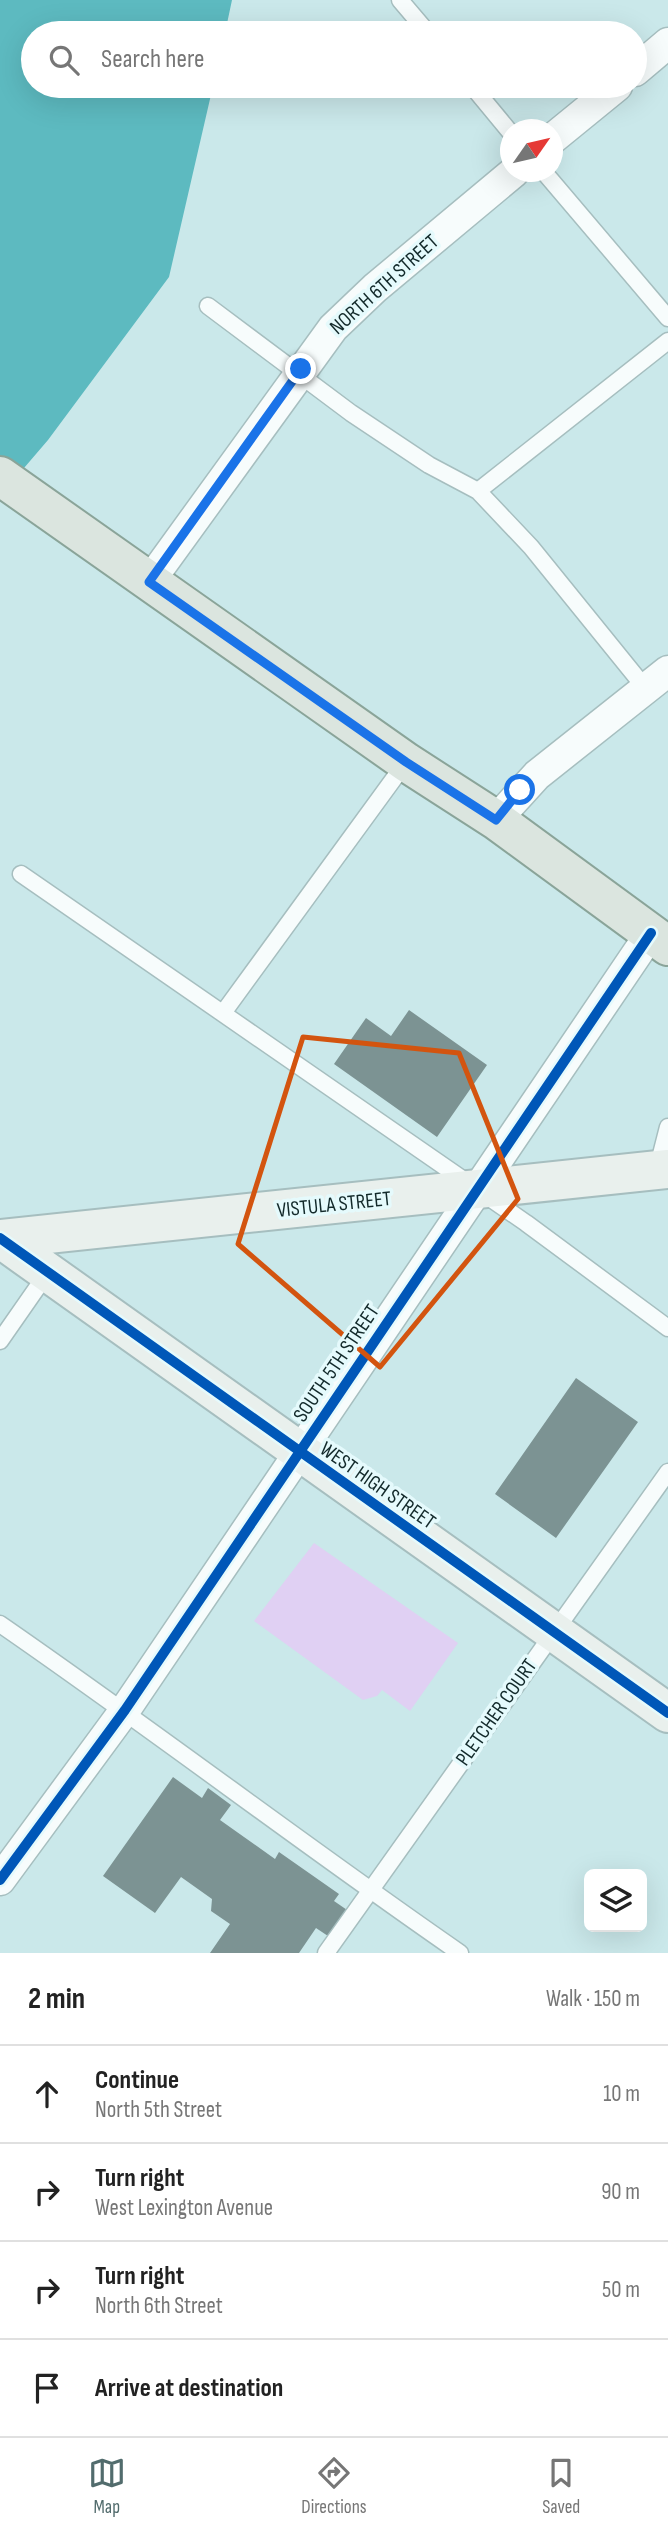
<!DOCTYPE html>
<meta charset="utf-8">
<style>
:root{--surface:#fff;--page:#f6f6f6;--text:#222;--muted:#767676;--line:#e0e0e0;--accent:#526c6d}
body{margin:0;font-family:"Sofia Sans Condensed",sans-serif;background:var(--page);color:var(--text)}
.controls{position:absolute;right:21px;bottom:21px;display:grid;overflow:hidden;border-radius:10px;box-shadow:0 7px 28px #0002}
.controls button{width:63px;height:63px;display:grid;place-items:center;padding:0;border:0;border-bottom:2px solid var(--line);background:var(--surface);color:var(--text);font:35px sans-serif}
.compass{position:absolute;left:500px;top:119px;width:63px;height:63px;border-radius:50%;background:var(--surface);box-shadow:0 7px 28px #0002;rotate:56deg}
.stop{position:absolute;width:21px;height:21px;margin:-16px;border:5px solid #1a73e8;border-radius:50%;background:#fff}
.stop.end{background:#1a73e8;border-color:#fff;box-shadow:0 2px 7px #0008}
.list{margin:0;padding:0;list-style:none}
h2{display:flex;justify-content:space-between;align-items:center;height:91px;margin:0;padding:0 28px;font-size:30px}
h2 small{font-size:23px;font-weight:400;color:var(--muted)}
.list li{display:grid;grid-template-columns:46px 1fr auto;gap:21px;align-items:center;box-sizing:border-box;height:98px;padding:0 28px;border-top:2px solid var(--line)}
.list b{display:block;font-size:26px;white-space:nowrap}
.list p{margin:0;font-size:23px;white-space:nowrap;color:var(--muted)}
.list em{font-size:23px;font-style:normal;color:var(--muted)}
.icon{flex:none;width:38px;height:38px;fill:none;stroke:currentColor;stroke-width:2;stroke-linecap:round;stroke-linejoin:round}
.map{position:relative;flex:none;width:668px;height:1953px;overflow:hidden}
.search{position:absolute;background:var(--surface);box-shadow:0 7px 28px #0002;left:21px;right:21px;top:21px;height:77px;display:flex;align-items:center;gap:18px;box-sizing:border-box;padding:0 24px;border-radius:38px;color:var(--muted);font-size:26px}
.sheet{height:483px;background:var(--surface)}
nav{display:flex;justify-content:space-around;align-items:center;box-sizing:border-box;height:98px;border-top:2px solid var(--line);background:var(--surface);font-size:19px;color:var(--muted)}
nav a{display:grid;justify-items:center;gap:4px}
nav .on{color:var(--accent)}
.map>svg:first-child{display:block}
.green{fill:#e0d0f3}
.water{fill:#5dbac0}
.building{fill:#7c9393}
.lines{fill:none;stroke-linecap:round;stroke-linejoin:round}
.lane-casing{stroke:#a6bebf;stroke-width:19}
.street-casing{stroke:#a6bebf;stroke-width:33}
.secondary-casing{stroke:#a6bebf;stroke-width:42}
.primary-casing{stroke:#8aa499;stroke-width:42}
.lane{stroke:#f7fcfc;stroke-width:16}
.street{stroke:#f7fcfc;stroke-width:30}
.secondary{stroke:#e9f0ed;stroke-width:38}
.primary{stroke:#dbe5df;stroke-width:38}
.cycleway-casing{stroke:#e5fafc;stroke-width:15}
.cycleway{stroke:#0057b8;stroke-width:10}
.route{stroke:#1a73e8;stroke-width:9}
.marked{fill:none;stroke:#d3540f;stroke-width:5;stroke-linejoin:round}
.labels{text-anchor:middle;stroke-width:7;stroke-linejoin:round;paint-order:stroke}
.street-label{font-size:21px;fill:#12292a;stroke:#e5fafc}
</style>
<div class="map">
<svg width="668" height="1953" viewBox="0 0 668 1953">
<rect width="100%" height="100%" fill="#cae8ea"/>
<path class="green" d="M314,1543L458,1643L410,1711L382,1690L377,1696L363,1700L254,1621Z"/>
<path class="water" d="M0,0H232L225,33H33V86H213L169,277L48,440L0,496Z"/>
<path class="building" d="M409,1010L487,1065L437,1137L334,1064L366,1018L391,1036Z
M576,1378L638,1422L556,1538L495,1494Z
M173,1777L202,1798L208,1788L231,1805L220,1820L275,1859L279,1852L339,1894L334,1901L350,1912L331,1938L316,1928L299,1953H210L230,1924L211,1911L212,1899L181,1877L155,1913L103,1876Z"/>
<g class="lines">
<defs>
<path id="lane" d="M400,0L428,33
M472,86L510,132
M544,172L668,318
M208,306L351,413L429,465L478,491L531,547L646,689
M478,491L668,341
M21,874L526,1223L668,1328
M223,1013L406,762
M657,1170L668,1127
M0,1341L48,1272
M0,1624C155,1731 305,1846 460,1953
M326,1953L668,1472"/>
<path id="street" d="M635,71L668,43
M552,139L617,86
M149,582L333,328L375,288L514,172
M496,820L537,775L668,671
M0,1880L125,1710L651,933"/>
<path id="secondary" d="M0,1239L668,1169
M1,1239L668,1713"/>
<path id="primary" d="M0,476L406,762L496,820L668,946"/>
</defs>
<use href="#lane" class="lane-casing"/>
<use href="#street" class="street-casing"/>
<use href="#secondary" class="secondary-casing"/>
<use href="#primary" class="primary-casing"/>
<use href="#lane" class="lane"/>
<use href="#street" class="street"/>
<use href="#secondary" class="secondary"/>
<use href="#primary" class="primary"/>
<defs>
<path id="cycleway" d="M0,1238L668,1713
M0,1880L125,1710L651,933"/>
</defs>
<use href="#cycleway" class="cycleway-casing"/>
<use href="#cycleway" class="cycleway"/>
</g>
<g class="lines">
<path class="route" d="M301,369L149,582L406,762L496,820L520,790"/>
</g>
<path class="marked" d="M303,1037L459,1053L518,1199L380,1367L238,1244Z"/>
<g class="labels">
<g class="street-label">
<text transform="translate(384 284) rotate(-42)" y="7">NORTH 6TH STREET</text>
<text transform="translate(334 1204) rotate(-6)" y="7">VISTULA STREET</text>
<text transform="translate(336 1363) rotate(-56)" y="7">SOUTH 5TH STREET</text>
<text transform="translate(378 1485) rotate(35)" y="7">WEST HIGH STREET</text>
<text transform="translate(496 1712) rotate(-55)" y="7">PLETCHER COURT</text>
</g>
</g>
</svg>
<div class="controls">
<button><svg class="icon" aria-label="layers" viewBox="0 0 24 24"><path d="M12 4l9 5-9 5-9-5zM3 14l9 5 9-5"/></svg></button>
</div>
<svg class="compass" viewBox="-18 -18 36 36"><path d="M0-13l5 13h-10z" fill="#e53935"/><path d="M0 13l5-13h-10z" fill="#767676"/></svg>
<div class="stop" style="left:520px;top:790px"></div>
<div class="stop end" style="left:301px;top:369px"></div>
<div class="search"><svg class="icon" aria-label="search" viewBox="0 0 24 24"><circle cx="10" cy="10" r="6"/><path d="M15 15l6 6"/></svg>Search here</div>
</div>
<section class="sheet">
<h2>2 min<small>Walk · 150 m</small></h2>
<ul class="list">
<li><svg class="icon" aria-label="ahead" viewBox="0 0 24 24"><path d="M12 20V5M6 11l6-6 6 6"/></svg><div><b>Continue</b><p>North 5th Street</p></div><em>10 m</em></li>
<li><svg class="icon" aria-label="right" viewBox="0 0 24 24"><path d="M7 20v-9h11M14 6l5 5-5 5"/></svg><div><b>Turn right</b><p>West Lexington Avenue</p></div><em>90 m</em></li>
<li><svg class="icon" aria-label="right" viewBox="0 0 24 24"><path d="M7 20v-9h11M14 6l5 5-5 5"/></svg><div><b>Turn right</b><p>North 6th Street</p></div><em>50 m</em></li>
<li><svg class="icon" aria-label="arrive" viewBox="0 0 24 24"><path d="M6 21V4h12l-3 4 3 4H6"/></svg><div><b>Arrive at destination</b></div></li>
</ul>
</section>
<nav>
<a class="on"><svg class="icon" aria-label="map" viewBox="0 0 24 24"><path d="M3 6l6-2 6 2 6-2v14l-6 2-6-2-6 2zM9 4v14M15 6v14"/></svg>Map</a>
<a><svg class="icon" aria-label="directions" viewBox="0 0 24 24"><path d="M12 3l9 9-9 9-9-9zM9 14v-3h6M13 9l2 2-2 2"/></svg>Directions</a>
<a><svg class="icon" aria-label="saved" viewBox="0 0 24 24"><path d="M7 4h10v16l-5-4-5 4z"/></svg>Saved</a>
</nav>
